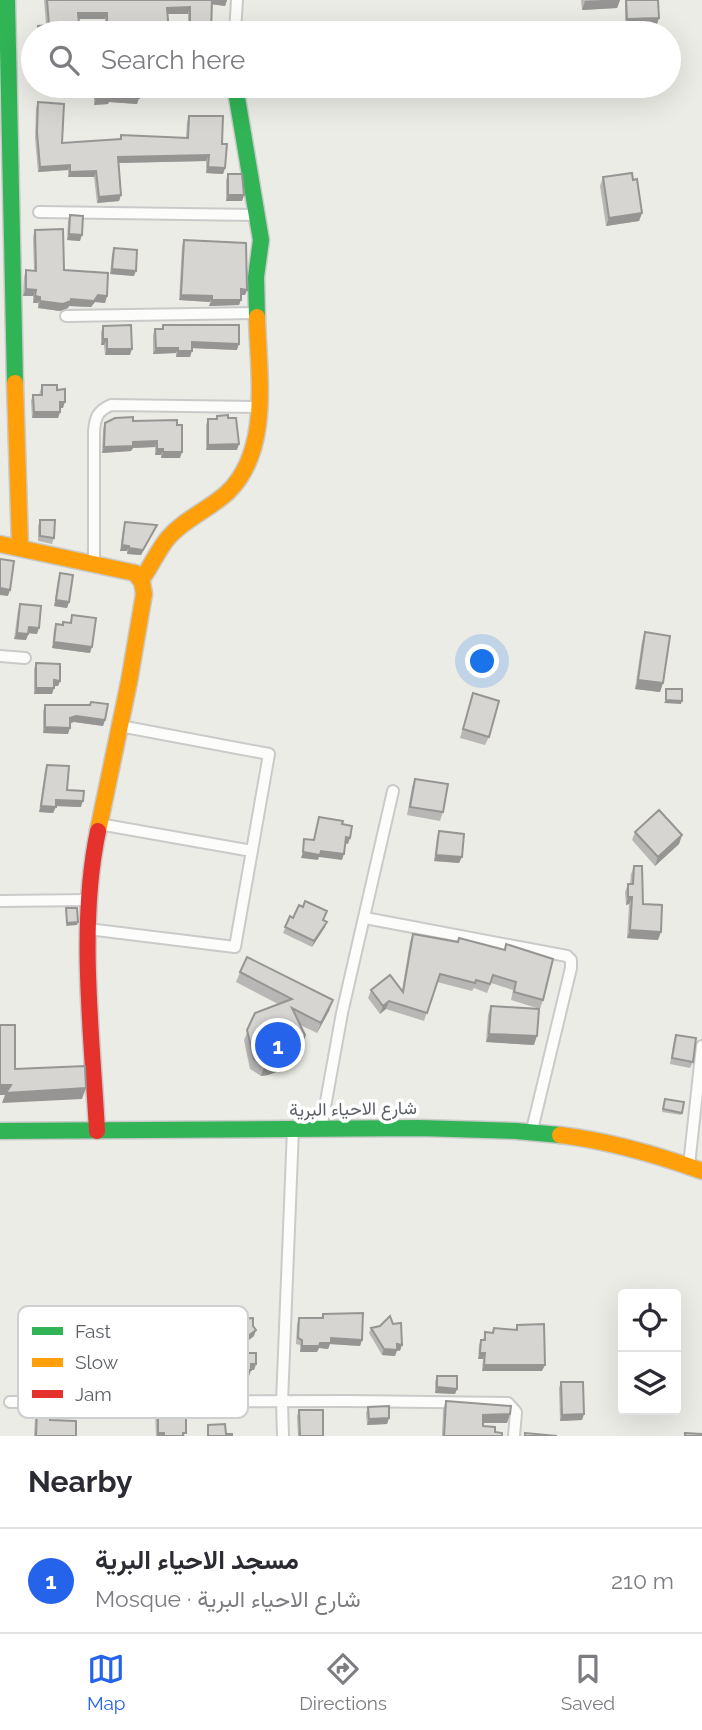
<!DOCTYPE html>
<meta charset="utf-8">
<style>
:root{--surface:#fff;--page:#f2f2f3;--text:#2b2b33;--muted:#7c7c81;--line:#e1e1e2;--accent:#2563eb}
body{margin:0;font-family:Raleway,Vazirmatn,sans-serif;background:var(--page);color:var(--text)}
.controls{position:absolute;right:21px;bottom:21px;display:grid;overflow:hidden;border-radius:7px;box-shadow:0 7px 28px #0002}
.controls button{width:63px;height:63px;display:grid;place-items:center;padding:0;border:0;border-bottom:2px solid var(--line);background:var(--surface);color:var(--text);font:35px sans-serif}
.you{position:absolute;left:483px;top:662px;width:24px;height:24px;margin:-18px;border:5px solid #fff;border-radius:50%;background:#1a73e8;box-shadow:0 0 0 10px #1a73e833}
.badge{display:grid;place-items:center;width:46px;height:46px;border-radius:50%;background:var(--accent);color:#fff;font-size:23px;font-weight:700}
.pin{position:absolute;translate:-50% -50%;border:4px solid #fff;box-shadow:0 2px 7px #0006}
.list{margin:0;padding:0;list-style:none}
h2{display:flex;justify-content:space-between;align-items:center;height:91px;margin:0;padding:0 28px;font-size:30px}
h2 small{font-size:23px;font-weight:400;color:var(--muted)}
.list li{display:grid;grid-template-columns:46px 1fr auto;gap:21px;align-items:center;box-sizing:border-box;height:105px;padding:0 28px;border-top:2px solid var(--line)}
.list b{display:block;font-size:26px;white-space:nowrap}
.list p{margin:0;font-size:23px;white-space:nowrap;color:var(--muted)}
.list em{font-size:23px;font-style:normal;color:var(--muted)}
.icon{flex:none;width:38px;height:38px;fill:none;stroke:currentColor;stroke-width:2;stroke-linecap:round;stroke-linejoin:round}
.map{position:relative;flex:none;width:702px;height:1436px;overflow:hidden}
.search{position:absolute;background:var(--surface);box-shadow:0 7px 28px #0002;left:21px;right:21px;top:21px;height:77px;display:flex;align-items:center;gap:18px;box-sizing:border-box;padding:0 24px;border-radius:38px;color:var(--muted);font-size:26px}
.sheet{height:196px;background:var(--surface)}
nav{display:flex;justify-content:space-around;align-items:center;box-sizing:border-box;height:98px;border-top:2px solid var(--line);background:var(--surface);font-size:19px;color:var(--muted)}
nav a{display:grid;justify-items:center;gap:4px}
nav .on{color:var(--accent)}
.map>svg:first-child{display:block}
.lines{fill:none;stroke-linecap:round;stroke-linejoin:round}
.street-casing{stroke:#c9cac9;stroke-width:14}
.fast-casing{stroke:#c8c9c8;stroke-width:19}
.slow-casing{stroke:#c8c9c8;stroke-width:19}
.jam-casing{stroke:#c8c9c8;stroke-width:19}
.street{stroke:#fcfcfb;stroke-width:10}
.fast{stroke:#30b455;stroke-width:16}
.slow{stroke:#ff9f0a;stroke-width:16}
.jam{stroke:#e5322d;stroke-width:16}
.wall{fill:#b8b7b5}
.shaded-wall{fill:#969593}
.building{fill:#d6d5d2;stroke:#969593;stroke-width:2}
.labels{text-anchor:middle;stroke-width:7;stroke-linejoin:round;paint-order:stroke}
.street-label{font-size:18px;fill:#5c6066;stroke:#fff}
.key{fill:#fff;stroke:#cecfd1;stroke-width:2}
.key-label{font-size:19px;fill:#5c6066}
</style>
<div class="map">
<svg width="702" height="1436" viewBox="0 0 702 1436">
<rect width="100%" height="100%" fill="#ecece7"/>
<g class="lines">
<defs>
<path id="street" d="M235,33L237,0
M39,212L257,215
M66,316L257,313
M94,563V432C95,418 97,411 111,405L259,407
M0,656L25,658
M99,824L252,851
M0,901L90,900
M365,918L567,956L571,960V968L531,1134
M88,929L235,947L269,754L120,726
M321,1129L342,1013L393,791
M689,1165L702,1046
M10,1402L348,1401L508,1403L516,1412L514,1436
M283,1436L282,1402L293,1129"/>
<path id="fast" d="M7,0L15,383
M235,86L261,240L256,277L257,317
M0,1131L419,1128L516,1131L560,1135"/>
<path id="slow" d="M15,383L20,546
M0,544L135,573L142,582L144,594L129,682L98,831
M142,579C151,566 158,550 168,538C184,519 210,509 228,492C272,449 258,372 257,317
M560,1135C609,1141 655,1154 702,1171"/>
<path id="jam" d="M97,1131C92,1035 78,925 98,831"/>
</defs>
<use href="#street" class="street-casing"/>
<use href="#fast" class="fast-casing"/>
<use href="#slow" class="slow-casing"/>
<use href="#jam" class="jam-casing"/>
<use href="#street" class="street"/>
<use href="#fast" class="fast"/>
<use href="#slow" class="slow"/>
<use href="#jam" class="jam"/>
</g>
<path class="wall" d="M44,0H227L225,6L212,4L211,33H188V14H168L169,33H176H104L105,19H79L80,33H36L38,26L46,25Z
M581,0H620L617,8L582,10Z
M625,0H658L659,18L657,24L625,25Z
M94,86H140L139,98L137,104L109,102L108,104L94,105Z
M38,102L62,143L119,139L121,135L186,138L187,122L189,116L222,144L225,168L223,174L206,173V161L119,163L121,195L119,201L97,203L94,177H68V170L38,172L35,138L36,108Z
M228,174L244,195L242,201H226V180Z
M603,177L642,213L639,221L606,226L600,186Z
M70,215L80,241L67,240L68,221Z
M35,230L64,270L107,296L105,303L95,302L91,307L69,306L68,308L60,311L38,308V303H33V296H23L24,277L26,270H34L33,237Z
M184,240L247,290L245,295H241L239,305L209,306L210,302L179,300L182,246Z
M114,248L134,276L110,274L112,254Z
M163,325L237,350L192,348L190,357H176V353L153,354V335L155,329H162Z
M103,326L130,355H105L104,345H101V332Z
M42,385L57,390L63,408H60V412L58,418H32L31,401L33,395H39Z
M217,416L237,450H206V425L208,419H216Z
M133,421L180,458H161V455H155V447L133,448L131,451L102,453L103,429L105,423Z
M40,520L54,538L52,544L38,541V526Z
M125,522L157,525L141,555L127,554V551H120L123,528Z
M60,573L69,602L67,608L54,606L58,579Z
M20,604L37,634L29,633L26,640L14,639L18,610Z
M72,615L90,653L52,648L54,630L56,624H62L63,622H70Z
M645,632L663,683L660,692L635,689L642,641Z
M36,663L60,681L58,686H54L52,694H34V669Z
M473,693L489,737L485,745L460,738Z
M91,702L105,720L103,726L74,722L70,723L68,734L43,733V711L45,705H89Z
M47,765L67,790L81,807L56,806L53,813L39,812L45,771Z
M415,779L443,812L440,821L407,815L412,787Z
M439,831L462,857L459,863L434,861L437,837Z
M635,832L682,835L679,844L655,866L632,840Z
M634,866L643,904L658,940L627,938L629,904L626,905L625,892L628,884H630L631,874Z
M290,916L293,918L324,920L325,927L312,947L283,933Z
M413,934L458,942L543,1000L540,1009L511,1000L513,990L491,983L487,993L474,988L472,991L437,982L424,1021L386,1009L380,1014L368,998L371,990L402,991L410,942Z
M240,972L333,1000L329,1011L317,1033L300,1025L305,1035L298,1052L296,1065L268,1075L261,1076L250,1069L244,1040L255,1013L278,1004L236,982Z
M491,1006L534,1045L486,1042L488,1015Z
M676,1035L693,1062L690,1068L670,1064L674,1040Z
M665,1099L682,1113L681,1115L662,1112Z
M184,1314L254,1336L245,1343L223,1386L215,1378L217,1349L183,1350L182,1320Z
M323,1314L362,1340L360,1346L330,1344L328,1349L319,1348L317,1352H300V1345L296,1344L297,1324L299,1318H321Z
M21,1319L66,1357H50L46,1368H36V1362H24V1357H18V1328Z
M517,1325L542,1371H482L483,1359H478L479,1345L481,1340H483L485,1332L492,1333L494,1328L515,1330Z
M371,1328L400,1351L397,1350L395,1356L382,1355L369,1333Z
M241,1353L256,1364L254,1370H251L249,1376L238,1375L239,1358Z
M437,1376L457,1389L455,1394L435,1393V1382Z
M561,1382L584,1414L582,1420L560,1421L559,1388Z
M446,1401L510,1414L507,1423H483V1426L502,1436H442L443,1410Z
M158,1404L170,1409L185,1436H156L155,1409Z
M368,1407L389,1418L387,1424L367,1425L366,1413Z
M299,1410L323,1436H298L297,1416Z
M37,1411L50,1420L76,1436H34L35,1417Z"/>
<path class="shaded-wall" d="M211,0H227L225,6L210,4Z
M603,0H620L617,8L582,10L585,1Z
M190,7L188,14H165L167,8Z
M78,13H107L105,19H76Z
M659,18L657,24L625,25L627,19Z
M201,86H225L224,89L200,90Z
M111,96L139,98L137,104L109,102L108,104L94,105L96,99Z
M209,155L206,161L116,163L118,157Z
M70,165L68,170L38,172L40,167Z
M208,167L225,168L223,174L206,173Z
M96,171L94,177H68L70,172Z
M121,195L119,201L97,203L99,197Z
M228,195H244L242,201H226Z
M642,213L639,221L606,226L609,218Z
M69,234L82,235L80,241L67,240Z
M112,269L136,271L134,276L110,274Z
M26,289L36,290L33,296H23Z
M241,289L247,290L245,295H239Z
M98,295L107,296L105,303L95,302L91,307L69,306L68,308L60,311L38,308L40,301L71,299Z
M181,295L212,296L210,302L179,300Z
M35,296L40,297L38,303H33Z
M212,300H241L239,305L209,306Z
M103,339H107L104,345H101Z
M192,342L239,344L237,350L190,348Z
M156,348H178L176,353L153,354Z
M107,349H132L130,355H105Z
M178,351H192L190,357H176Z
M60,402H65L63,408H58Z
M34,412H60L58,418H32Z
M157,441L155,447L133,448L131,451L102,453L104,447L133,442Z
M239,444L237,450H206L208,445Z
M157,449H163L161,455H155Z
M163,452H182L180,458H161Z
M157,525L141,555L127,554L129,548Z
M122,545L129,546L127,551H120Z
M0,588L10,590L8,596L0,595Z
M56,600L69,602L67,608L54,606Z
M29,627L39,628L37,634L27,633Z
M17,633L28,634L26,640L14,639Z
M54,642L92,647L90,653L52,648Z
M54,680L60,681L58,686H52Z
M638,680L663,683L660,692L635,689Z
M36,688H54L52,694H34Z
M666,700L682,701L681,704L664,703Z
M76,716L105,720L103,726L74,722L68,724L70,718Z
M45,727L70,728L68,734L43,733Z
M56,800L83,801L81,807L54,806Z
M41,806L56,807L53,813L39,812Z
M682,835L679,844L655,866L658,857Z
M346,837L350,838L348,844L344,843Z
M321,851L344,854L342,860L319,857L318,860L301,858L303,852Z
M436,855L462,857L459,863L434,861Z
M628,897H632L629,904L626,905Z
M78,922L77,925L66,926L67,923Z
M327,922L325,927L312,947L314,941Z
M630,930L661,932L658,940L627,938Z
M333,1000L329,1011L317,1033L321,1023Z
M389,1001L386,1009L380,1014L383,1006Z
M489,1034L537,1036L534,1045L486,1042Z
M305,1035L297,1055L299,1054L296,1065L268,1075L261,1076L264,1066Z
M0,1085H11L86,1088L82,1099L2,1103L5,1095H0Z
M256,1330L254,1336L245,1343L223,1386L247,1337Z
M331,1338L362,1340L360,1346L330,1344L328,1349L319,1348L317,1352H300L302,1346L320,1343Z
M219,1343L217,1349L183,1350L185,1344Z
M397,1344L402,1345L400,1351L397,1350L395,1356L382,1355L384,1349Z
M21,1348H27L24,1357H18Z
M52,1348L69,1349L66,1357H49Z
M39,1353L36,1362H24L27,1354Z
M480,1353H485L483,1359H478Z
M39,1360H49L46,1368H36Z
M251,1364H256L254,1370H251L249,1376L238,1375L241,1370Z
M484,1365H545L542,1371H482Z
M437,1387L457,1389L455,1394L435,1393Z
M510,1414L507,1423H480L483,1415Z
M584,1414L582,1420L560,1421L562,1415Z
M389,1418L387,1424L367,1425L369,1419Z
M158,1433H164L163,1436H157Z"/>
<path class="building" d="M47,0H212L211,33H190V7L167,8L169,33H176H107V13H78L80,33H39L38,26L49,25Z
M626,0H658L659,18L627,19Z
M96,86H140L139,98L111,96V99H96Z
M38,102L64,104L62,143L121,139V135L188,138L189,116H223L222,144H227L225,168L208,167L209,155L118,157L121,195L99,197L96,171L70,172V165L40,167L37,132Z
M632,173L633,180L637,179L642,213L609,218L603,177Z
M228,174H242L244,195H228Z
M70,215L83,216L82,235L69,234Z
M63,229L64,270L108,273L107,296L98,295L94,301L71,299V301L63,304L40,301V297L35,296L36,290L26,289V270L36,271L35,230Z
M184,240L246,243L247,290L241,289V300H212V296L181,295Z
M114,248L137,250L136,271L112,269Z
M131,325L132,349H107V339H103V326Z
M163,325H239V344L192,342V351H178V348H156L155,329H163Z
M42,385H57V390L65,389V402H60V412H34L33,395H42Z
M228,415V418H236L239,444L208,445V419H217V416Z
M133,417V421L177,420V425H182V452H163V449H157V441L133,442V446L104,447L105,423L115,418Z
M40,520H55L54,538L40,536Z
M125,522L157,525L143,550L129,548V546L122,545Z
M0,559L14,561L10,590L0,588Z
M60,573L73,575L69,602L56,600Z
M20,604L41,606L39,628L29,627L28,634L17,633Z
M72,615L96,618L92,647L54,642L56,624L63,625V622L71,623Z
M645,632L670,636L663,683L638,680Z
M36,663L60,664V681L54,680V688H36Z
M666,689H682V701L666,700Z
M473,693L499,701L489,737L463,729Z
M91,702L108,704L105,720L76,716L70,718V728L45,727V705H90Z
M47,765L69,766L67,790L84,791L83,801L56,800V807L41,806Z
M415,779L448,784L443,812L410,807Z
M659,810L682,835L658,857L635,832Z
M319,817L343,821L342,824L352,826L350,838L346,837L344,854L321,851L320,855L303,852L304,839L314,840Z
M439,831L464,834L462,857L436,855Z
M634,866H642L643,904L662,905L661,932L630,930L632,897H628V884H633Z
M305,901L327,911L323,920L327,922L314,941L285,927L290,916L293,918L299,905L303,907Z
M66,908H77L78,922L67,923Z
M413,934L458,942L459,938L505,950L506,944L553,959L543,1000L514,992L516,982L493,975L490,984L476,980L475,983L440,974L427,1013L389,1001L383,1006L371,990L390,975L403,992Z
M247,957L333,1000L321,1023L292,1008L305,1035L298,1051L299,1054L272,1065L264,1066L254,1059L247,1030L255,1013L292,999L240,972Z
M491,1006L539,1009L537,1036L489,1034Z
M0,1025H15V1069L85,1066L86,1088L6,1093L11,1085H0Z
M676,1035L696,1038L693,1062L672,1058Z
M665,1099L684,1102L682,1113L663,1109Z
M207,1313V1320L253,1318V1326L256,1330L247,1337L226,1380L217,1372L219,1343L185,1344L184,1314Z
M363,1313L362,1340L331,1338V1343H320L319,1346H302V1340L298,1338L299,1318H323V1314Z
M390,1316L393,1324L401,1323L402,1345L397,1344V1350L384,1349L371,1328L380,1326Z
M544,1324L545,1365H484L485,1353H480L481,1340H485V1332L493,1333L494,1328L517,1330V1325Z
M241,1353H256V1364H251V1370H241Z
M437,1376H457V1389L437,1387Z
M561,1382H583L584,1414L562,1415Z
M446,1401L511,1406L510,1414L483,1415V1426L495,1427V1432L502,1433V1436H444Z
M158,1404H170V1409H186V1433H183V1436H164V1433H158Z
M389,1406V1418L369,1419L368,1407Z
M299,1410H323V1436H300Z
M37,1411H50V1420L76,1421V1436H36Z
M225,1424L226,1434H232V1436H208V1425Z
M525,1433L557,1436H525Z
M685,1433L702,1434V1436H685Z"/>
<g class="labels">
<g class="street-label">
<text transform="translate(353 1109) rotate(-1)" y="6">شارع الاحياء البرية</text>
</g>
</g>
<rect x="18" y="1306" width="230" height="112" rx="10" class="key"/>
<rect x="32" y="1327" width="31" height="8" fill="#30b455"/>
<rect x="32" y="1358" width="31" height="9" fill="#ff9f0a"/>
<rect x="32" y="1390" width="31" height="8" fill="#e5322d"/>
<g class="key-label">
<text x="75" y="1338">Fast</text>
<text x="75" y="1369">Slow</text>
<text x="75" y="1401">Jam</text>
</g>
</svg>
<div class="controls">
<button><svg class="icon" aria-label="locate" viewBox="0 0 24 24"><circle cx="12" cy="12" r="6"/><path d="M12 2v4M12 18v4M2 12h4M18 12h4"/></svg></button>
<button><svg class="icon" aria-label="layers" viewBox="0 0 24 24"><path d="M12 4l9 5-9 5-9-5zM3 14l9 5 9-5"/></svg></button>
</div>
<div class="you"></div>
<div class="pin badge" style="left:278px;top:1045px">1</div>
<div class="search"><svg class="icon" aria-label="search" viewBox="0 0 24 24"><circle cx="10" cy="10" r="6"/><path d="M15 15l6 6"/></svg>Search here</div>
</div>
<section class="sheet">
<h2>Nearby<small></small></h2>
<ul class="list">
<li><span class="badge">1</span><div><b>مسجد الاحياء البرية</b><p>Mosque · شارع الاحياء البرية</p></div><em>210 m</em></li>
</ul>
</section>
<nav>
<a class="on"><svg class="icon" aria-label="map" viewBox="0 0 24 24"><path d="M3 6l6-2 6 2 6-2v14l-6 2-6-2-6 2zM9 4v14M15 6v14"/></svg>Map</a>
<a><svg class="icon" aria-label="directions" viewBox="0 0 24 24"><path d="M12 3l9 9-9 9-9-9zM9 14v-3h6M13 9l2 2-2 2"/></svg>Directions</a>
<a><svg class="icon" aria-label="saved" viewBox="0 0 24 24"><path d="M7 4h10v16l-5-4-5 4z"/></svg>Saved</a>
</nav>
